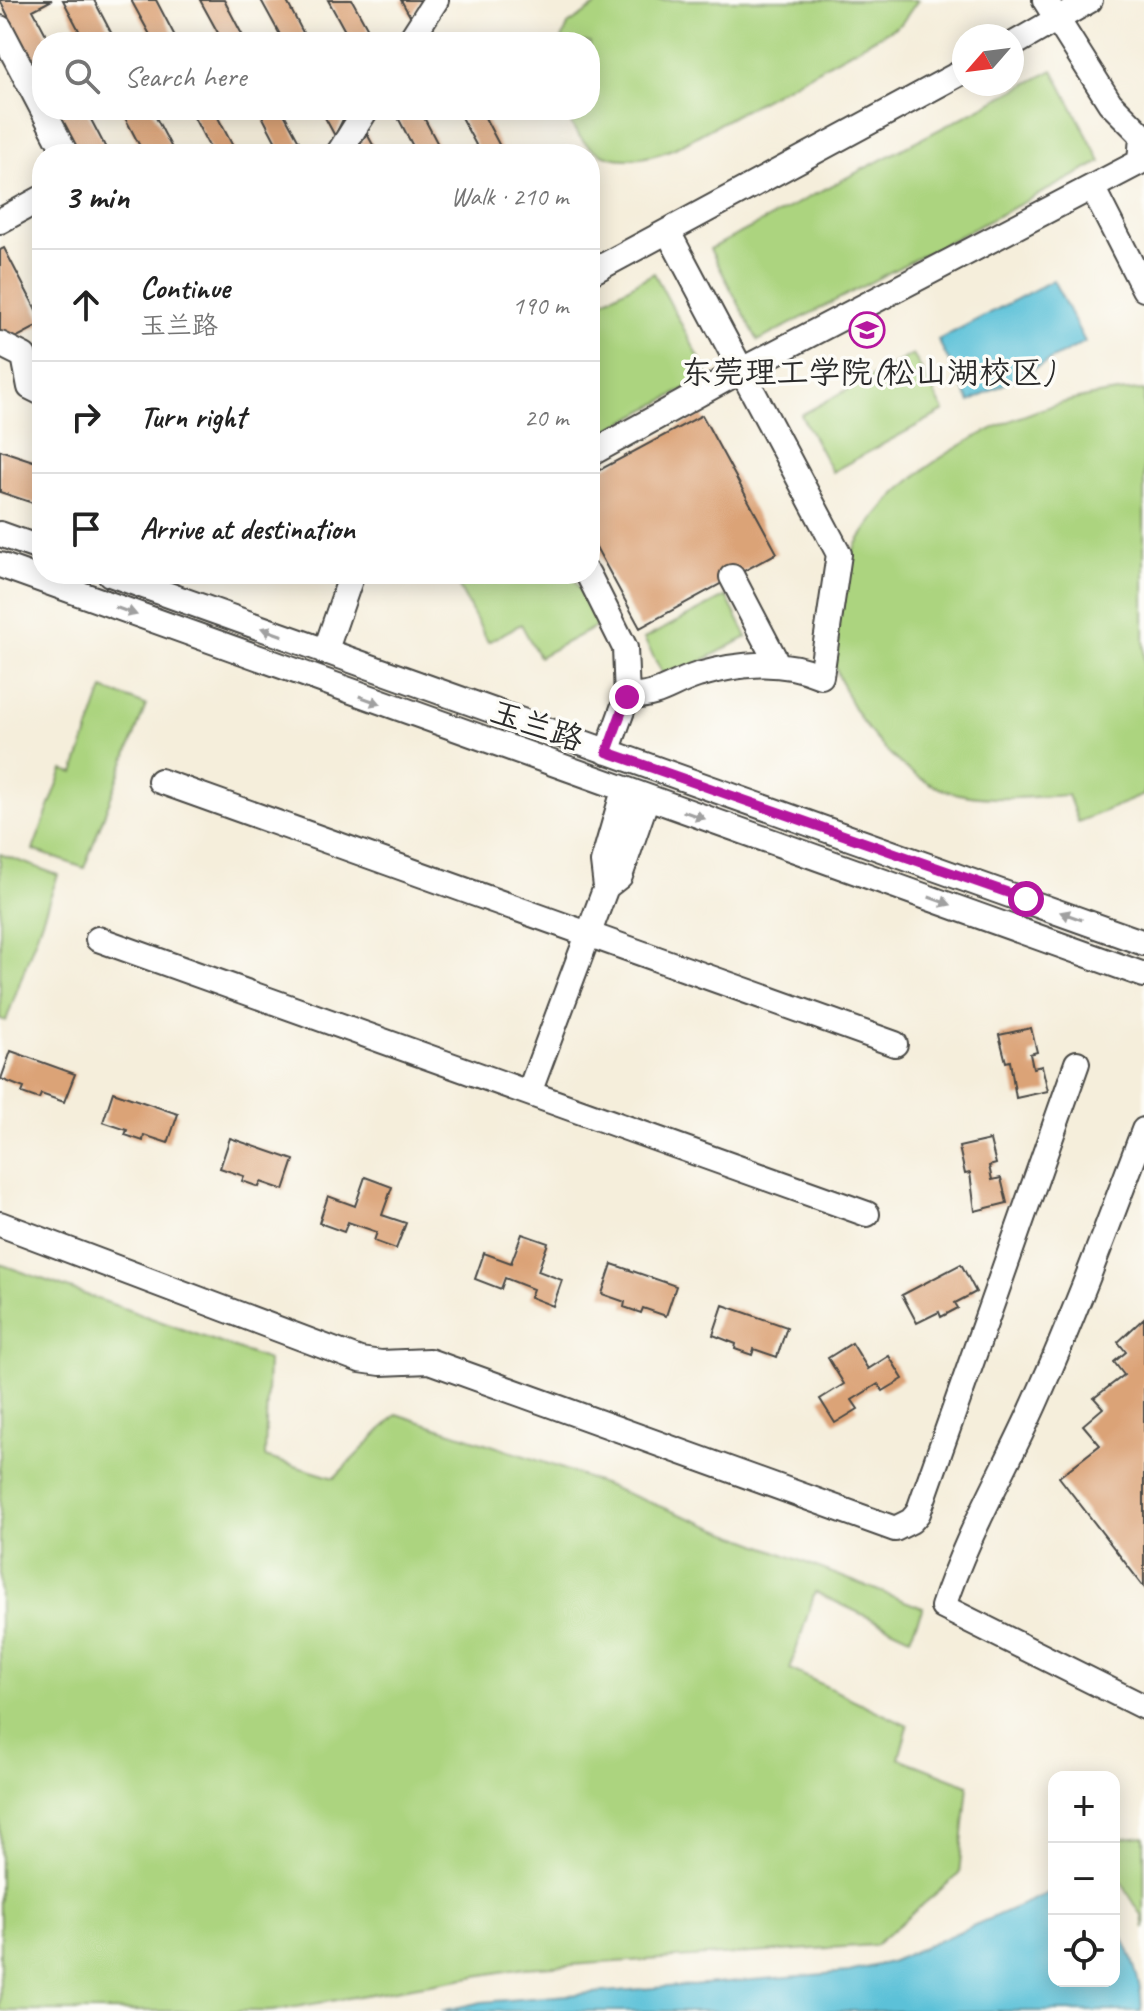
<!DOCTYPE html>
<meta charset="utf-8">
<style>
:root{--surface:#fff;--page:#f6f6f6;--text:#222;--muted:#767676;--line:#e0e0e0}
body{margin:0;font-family:Caveat,"LXGW WenKai TC",sans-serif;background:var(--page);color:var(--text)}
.controls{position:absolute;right:24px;bottom:24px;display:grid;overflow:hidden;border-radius:16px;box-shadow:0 4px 20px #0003}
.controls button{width:72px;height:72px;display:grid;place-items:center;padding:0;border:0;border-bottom:2px solid var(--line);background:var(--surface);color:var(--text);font:40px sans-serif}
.compass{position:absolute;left:952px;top:24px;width:72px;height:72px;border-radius:50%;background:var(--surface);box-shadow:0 4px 20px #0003;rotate:242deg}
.stop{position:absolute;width:24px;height:24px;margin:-18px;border:6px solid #b5179e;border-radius:50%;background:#fff}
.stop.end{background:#b5179e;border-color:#fff;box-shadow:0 2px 8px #0008}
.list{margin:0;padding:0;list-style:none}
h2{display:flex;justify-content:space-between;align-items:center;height:104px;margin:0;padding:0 32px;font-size:34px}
h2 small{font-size:26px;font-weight:400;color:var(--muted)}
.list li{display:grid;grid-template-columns:52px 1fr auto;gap:24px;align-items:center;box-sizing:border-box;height:112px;padding:0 32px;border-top:2px solid var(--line)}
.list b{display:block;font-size:30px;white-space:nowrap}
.list p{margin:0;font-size:26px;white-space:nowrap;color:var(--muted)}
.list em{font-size:26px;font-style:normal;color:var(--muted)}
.icon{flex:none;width:44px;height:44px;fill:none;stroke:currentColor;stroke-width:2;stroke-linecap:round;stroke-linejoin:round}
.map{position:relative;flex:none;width:1144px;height:2011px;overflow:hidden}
.search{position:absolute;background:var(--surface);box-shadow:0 4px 20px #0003;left:32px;top:32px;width:568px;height:88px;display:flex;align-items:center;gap:20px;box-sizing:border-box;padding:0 28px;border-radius:32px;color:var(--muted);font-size:30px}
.panel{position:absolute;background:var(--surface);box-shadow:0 4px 20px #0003;left:32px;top:144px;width:568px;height:440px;border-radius:32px}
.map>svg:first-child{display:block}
.green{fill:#acd47f;stroke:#6c8055;stroke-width:2}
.water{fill:#5bc1d8;stroke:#437682;stroke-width:2}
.building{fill:#dba377}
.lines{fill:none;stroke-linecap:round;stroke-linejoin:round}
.minor-casing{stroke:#494845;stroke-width:28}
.minor{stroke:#fff;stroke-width:24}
.oneway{fill:#a0a0a0}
.route{stroke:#b5179e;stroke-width:10}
.labels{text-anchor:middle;stroke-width:7;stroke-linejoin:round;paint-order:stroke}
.poi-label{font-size:32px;fill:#2b2b2b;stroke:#fdfcf7}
.street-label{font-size:32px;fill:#2b2b2b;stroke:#fdfcf7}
</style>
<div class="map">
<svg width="1144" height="2011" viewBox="0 0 1144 2011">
<rect width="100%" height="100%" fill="#fdfcf7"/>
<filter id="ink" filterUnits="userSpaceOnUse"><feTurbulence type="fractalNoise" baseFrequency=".0125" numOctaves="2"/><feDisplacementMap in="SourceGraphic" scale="16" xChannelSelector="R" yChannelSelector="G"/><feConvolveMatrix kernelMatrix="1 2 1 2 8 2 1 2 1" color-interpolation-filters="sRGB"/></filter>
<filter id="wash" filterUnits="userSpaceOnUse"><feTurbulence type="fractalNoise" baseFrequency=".006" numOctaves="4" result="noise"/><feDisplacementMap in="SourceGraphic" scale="32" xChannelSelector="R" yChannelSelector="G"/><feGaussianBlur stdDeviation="1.8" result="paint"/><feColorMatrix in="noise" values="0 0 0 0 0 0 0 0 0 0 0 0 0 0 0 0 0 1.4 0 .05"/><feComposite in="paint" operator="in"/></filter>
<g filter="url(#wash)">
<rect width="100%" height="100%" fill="#f5eedb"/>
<path class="green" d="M604,0H918L901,24L675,148C627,168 585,164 565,110H590V42H561L568,25Z
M1053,70L1101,162L758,341L710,249Z
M654,273L709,376L590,440V308Z
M913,354L944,411L832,472L801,415Z
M1144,390V795L1078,822L1068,795C1034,797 998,801 964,795C924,789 891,759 867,728C851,706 834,673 831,645C822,572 882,496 939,459C999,419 1072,393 1144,390Z
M452,574H572L599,625L539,657L521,624L488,642Z
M726,596L747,637L666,680L644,639Z
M103,689L146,705L84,868L33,850L63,770L74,773Z
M0,854L58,875L6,1021L0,1019Z
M0,1264L268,1360L265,1457L334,1478L397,1414L558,1467L923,1608L910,1637L815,1592L790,1669L908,1726L899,1758L968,1785L959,1874L875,1945L524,1968L272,2011H0Z
M1144,1836V1928L1142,1916L1114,1870V1839Z"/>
<path class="water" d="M1053,280L1085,342L970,402L938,340Z
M1053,1891L1054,1981H1114V1923C1128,1943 1144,1987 1141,2011H441L482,2002L849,1972L890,1962Z"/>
<g id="blocks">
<path class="building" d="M0,0H52L33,10L50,42H42V84Z
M63,0H94L116,42H85Z
M131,0H156L178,42H154Z
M200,0H224L246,42H223Z
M261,0H286L308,42H284Z
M328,0H352L375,42H351Z
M401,0H421L411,18Z
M56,110H86L109,154H79Z
M121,110H152L175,154H144Z
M190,110H214L237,154H213Z
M259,110H282L306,154H282Z
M321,110H344L346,113L335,136Z
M394,110H420L443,154H417Z
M457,110H481L504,154H481Z
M367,134L378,154H354Z
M4,248L42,321V324L6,343L0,332V250Z
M702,415L777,553L640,628L590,536V475Z
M0,450L42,464V506L0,492Z
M1031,1028L1037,1052L1030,1054L1033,1068L1042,1066L1048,1091L1016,1098L1010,1061L1006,1062L999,1035Z
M11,1051L75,1074L64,1102L41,1094L39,1099L22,1093L24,1088L1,1079Z
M113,1092L178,1114L168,1143L144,1135L143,1141L125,1135L127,1130L103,1122Z
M230,1138L294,1160L284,1190L261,1182L259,1187L242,1181L244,1176L220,1168Z
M990,1140L996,1164L989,1166L992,1180L1001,1178L1007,1203L975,1211L970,1173L965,1174L959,1147Z
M365,1177L392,1187L382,1215L406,1223L396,1249L374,1241L377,1232L348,1222L344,1232L319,1223L328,1196L355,1206Z
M522,1234L548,1243L538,1271L562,1280L553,1306L530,1297L533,1289L505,1278L501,1289L475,1279L484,1253L511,1263Z
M612,1264L676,1286L666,1316L643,1308L641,1313L624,1307L625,1302L602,1294Z
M961,1264L976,1292L955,1303L958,1308L941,1317L939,1312L917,1323L902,1295Z
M723,1305L787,1327L777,1357L754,1349L752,1355L735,1349L736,1344L713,1335Z
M1144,1318V1587L1059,1477L1100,1445L1083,1425L1103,1408L1094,1398L1124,1375L1114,1362L1126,1352L1118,1342Z
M852,1343L868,1369L889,1356L903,1379L883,1391L878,1384L852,1400L858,1409L835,1423L820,1399L844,1384L828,1358Z"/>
</g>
</g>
<g filter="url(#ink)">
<use href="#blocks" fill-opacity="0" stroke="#494845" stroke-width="2"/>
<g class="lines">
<defs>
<path id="minor" d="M1045,0L1110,103L1144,137
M0,28L66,154
M409,42L436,0
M1012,45L1090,0
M338,154L366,110
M1092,187L1144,289
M0,221L42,198
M590,273L964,71
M0,344L24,356L30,387L42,393
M590,454L742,370L1140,162L1142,136
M0,534L42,549
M0,565L1144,975
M110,574L1144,943
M588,574L625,648L627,697
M732,577L777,663
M325,652L352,574
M607,752L627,697C662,696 669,684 698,675C740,663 781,659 821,676L839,554L668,232
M160,781L895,1044
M606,887L620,876L647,798
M98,939L867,1214
M530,1090L606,887L603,862L624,790
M1144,1130C1110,1219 1077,1309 1038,1396C1007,1467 967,1533 943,1607L1144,1707
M0,1224L360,1360L381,1363L429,1361L895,1529L911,1521L918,1513L1077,1063"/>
</defs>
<use href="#minor" class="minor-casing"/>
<use href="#minor" class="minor"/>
</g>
<defs><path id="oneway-solid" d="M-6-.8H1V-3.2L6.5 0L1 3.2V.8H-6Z" transform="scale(2)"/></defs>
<g class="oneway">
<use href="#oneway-solid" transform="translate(126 611) rotate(20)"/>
<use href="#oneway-solid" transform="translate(272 632) rotate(-160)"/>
<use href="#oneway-solid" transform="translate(370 700) rotate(20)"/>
<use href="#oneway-solid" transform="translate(694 815) rotate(19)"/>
<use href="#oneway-solid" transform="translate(940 901) rotate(19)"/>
<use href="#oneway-solid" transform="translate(1071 916) rotate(-160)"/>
</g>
</g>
<g class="lines" filter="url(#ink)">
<path class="route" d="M627,697L607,752L1026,899"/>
</g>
<defs>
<symbol id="university-ring" viewBox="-11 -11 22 22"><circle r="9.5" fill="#fdfcf7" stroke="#b5179e" stroke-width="1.5"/><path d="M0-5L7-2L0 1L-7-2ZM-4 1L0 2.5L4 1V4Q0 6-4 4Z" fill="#b5179e"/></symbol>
</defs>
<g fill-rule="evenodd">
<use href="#university-ring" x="847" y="310" width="40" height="40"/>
</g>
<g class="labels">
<g class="poi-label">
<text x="867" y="383">东莞理工学院(松山湖校区)</text>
</g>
<g class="street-label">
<text transform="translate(537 725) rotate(19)" y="11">玉兰路</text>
</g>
</g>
</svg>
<div class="controls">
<button>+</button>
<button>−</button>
<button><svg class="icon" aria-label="locate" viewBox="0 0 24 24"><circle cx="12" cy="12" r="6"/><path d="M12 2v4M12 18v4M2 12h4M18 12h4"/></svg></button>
</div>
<svg class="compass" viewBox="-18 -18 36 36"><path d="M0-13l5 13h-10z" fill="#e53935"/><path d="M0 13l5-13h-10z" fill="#767676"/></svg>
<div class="stop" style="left:1026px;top:899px"></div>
<div class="stop end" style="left:627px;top:697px"></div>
<div class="search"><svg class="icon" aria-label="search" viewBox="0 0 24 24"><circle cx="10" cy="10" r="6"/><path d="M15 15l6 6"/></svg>Search here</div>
<section class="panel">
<h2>3 min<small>Walk · 210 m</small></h2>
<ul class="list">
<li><svg class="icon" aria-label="ahead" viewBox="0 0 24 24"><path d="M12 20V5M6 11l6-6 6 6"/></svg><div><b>Continue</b><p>玉兰路</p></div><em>190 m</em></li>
<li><svg class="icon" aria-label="right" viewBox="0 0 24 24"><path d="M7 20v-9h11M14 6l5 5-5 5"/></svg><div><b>Turn right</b></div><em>20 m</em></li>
<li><svg class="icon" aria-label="arrive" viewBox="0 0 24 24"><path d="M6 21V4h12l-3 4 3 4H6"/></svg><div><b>Arrive at destination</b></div></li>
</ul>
</section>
</div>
